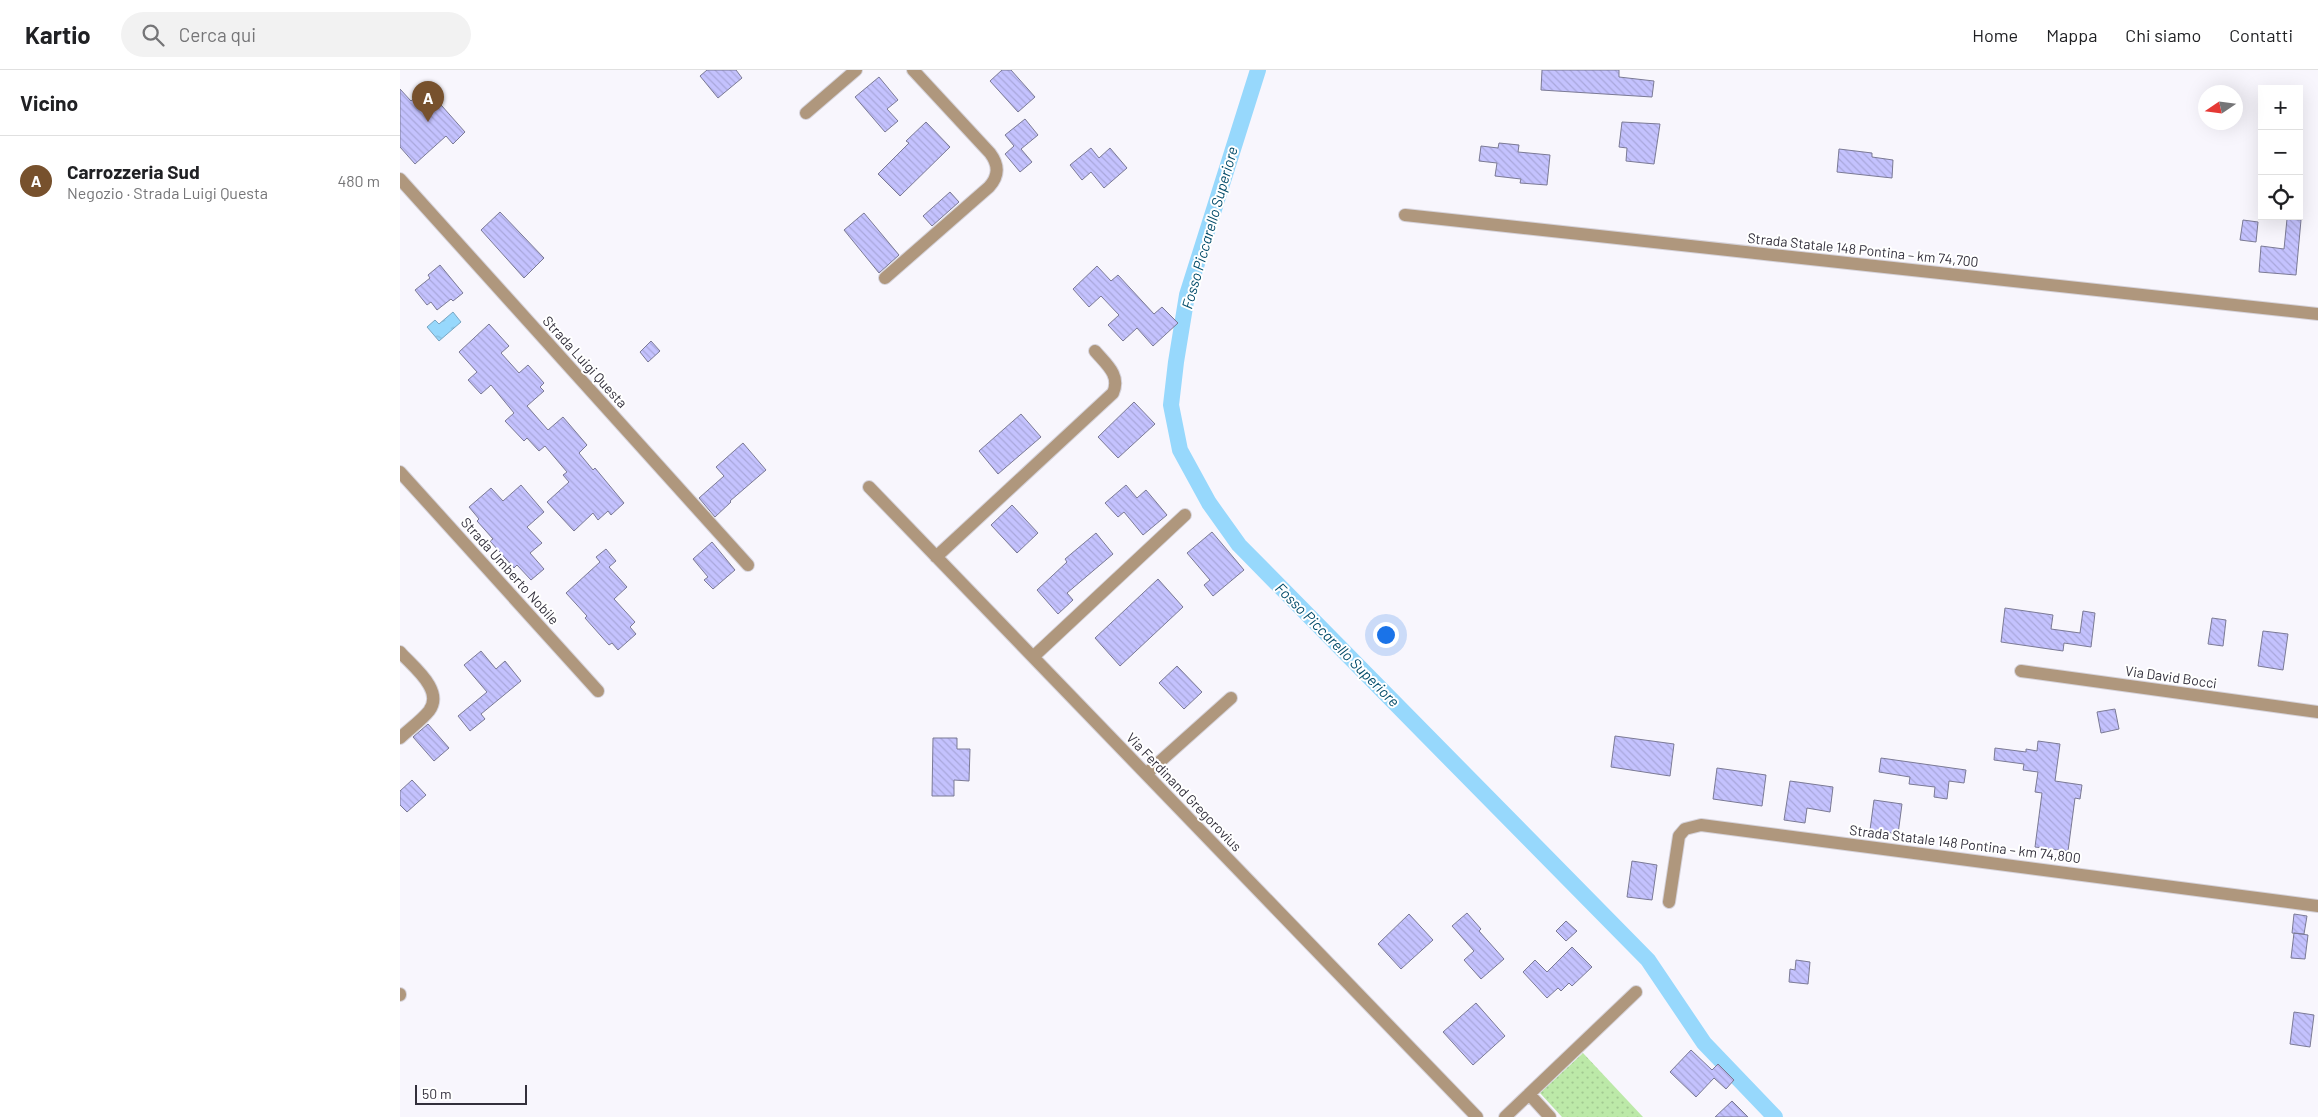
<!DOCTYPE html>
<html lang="it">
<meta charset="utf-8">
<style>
:root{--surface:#fff;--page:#f2f2f2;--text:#202124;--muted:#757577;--line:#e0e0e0;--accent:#77512d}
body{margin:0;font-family:Barlow,sans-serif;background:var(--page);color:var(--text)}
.controls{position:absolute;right:15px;top:15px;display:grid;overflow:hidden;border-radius:0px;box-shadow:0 5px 20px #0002}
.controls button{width:45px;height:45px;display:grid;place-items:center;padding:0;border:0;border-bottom:1px solid var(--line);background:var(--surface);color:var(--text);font:25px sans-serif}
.compass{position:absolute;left:1798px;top:15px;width:45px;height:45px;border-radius:50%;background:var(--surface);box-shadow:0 5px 20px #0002;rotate:257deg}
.scale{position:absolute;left:15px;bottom:12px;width:112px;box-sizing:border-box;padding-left:5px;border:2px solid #33303c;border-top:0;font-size:14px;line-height:18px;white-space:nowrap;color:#33303c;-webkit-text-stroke:4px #fff;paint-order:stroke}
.you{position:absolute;left:985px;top:564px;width:18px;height:18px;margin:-12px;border:4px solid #fff;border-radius:50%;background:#1a73e8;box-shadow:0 0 0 8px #1a73e833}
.badge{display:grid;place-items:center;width:32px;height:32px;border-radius:50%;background:var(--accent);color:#fff;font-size:16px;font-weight:700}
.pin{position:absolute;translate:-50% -41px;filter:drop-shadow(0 1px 2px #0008)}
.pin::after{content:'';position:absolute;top:26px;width:18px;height:15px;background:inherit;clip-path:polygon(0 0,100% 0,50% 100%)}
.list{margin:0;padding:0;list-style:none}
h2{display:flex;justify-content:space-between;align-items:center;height:65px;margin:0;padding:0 20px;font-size:21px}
h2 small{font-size:16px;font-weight:400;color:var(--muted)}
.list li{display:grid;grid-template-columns:32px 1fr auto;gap:15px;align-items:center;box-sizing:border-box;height:90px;padding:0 20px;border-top:1px solid var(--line)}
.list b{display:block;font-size:19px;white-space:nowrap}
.list p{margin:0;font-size:16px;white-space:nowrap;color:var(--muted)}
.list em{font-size:16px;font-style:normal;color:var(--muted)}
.icon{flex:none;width:28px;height:28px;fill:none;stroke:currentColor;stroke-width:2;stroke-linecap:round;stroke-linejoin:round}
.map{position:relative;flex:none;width:1918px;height:1047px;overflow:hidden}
header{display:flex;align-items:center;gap:30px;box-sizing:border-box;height:70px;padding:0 25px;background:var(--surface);border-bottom:1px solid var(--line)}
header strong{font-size:24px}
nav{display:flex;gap:28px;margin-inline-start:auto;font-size:18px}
.search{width:350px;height:45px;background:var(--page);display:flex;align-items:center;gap:12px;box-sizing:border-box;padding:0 18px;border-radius:28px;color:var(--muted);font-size:19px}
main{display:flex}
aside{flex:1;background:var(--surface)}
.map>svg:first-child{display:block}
.grass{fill:url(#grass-dots)}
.water{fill:url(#water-ripples);stroke:#79a6c2}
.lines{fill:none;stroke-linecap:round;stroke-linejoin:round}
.canal{stroke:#97d8fc;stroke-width:16}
.building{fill:url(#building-back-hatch);stroke:#7b7a95}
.minor-casing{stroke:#d5d2da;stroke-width:14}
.minor{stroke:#af977d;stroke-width:12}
.labels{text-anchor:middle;stroke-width:4;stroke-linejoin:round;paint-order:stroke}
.street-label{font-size:14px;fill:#33303c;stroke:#fff}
.water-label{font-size:15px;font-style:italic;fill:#034c6a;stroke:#fff}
</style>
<header>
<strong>Kartio</strong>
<div class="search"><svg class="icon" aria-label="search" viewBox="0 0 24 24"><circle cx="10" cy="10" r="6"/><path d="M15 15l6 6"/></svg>Cerca qui</div>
<nav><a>Home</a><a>Mappa</a><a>Chi siamo</a><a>Contatti</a></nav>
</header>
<main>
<aside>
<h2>Vicino<small></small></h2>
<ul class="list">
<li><span class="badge">A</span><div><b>Carrozzeria Sud</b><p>Negozio · Strada Luigi Questa</p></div><em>480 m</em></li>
</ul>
</aside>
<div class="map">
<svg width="1918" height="1047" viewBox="0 0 1918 1047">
<defs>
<pattern id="grass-dots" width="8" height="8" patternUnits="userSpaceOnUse" patternTransform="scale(1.25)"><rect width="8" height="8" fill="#bce9a8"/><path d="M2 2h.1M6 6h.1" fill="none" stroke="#a2c892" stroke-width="1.8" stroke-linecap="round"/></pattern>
<pattern id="water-ripples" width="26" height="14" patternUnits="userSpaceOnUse" patternTransform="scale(1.25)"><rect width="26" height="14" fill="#97d8fc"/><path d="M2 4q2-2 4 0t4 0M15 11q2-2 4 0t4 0" fill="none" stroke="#83bad9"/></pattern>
<pattern id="building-back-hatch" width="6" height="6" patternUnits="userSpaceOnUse" patternTransform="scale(1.25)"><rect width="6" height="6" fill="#c4c2fe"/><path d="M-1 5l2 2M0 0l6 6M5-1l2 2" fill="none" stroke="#a9a7db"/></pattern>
</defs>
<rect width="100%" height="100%" fill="#f8f6fd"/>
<path class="grass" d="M1183,983L1243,1047H1162L1140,1023Z"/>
<path class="water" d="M53,242L61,252L39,271L27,257L35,250L39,254Z"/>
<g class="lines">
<path class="canal" d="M858,0L787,225L776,292L771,335L780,380L809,433L839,475L1248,890L1304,973L1375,1047"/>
</g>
<path class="building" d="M307,0H336L342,8L318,28L300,6Z
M602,0H611L635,27L618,42L590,11Z
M1142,0H1219V7L1254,11L1252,27L1141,20Z
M479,7L498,30L487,39L498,51L485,62L455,27Z
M26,18L65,62L53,74L46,66L15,94L0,77V19L11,31Z
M625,49L638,65L621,79L632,92L620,102L605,84L614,76L605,65Z
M526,52L550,77L500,126L478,104L509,73L506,71Z
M1222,52L1260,54L1254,94L1226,91L1227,78L1219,77Z
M1099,73L1119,75L1118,82L1150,85L1147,115L1120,113L1121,109L1095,106L1097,93L1079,91L1081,76L1098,78Z
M691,78L699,88L710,78L727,98L704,118L691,102L682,110L670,95Z
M1439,79L1472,83V87L1493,90L1492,108L1437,102Z
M550,122L559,132L532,156L523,146Z
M100,142L144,188L124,208L81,160Z
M464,143L499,185L479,203L444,160Z
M1887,149L1901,150L1896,205L1859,202L1861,176L1884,179Z
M1843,150L1858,152L1856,172L1840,170Z
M40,195L63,223L53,231L51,229L37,240L31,232L27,235L15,220L30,208L28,205Z
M697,196L711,211L718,205L754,244L762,237L778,253L753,276L737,258L723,271L708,255L719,245L701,226L689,237L673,219Z
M89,254L109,276L101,283L119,303L128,295L144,313L140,317L144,321L127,336L148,360L163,347L187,375L179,383L193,400L195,398L224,433L211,445L208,441L198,450L193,443L174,461L147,432L169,412L163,405L167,402L145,376L139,381L127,368L124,371L105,351L114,343L91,315L81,324L68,310L77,302L59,282Z
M251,271L260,281L248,292L240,282Z
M734,332L755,354L718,388L698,367Z
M621,344L641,367L598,404L579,381Z
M343,373L366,400L330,431L331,432L315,447L299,428L324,406L316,397Z
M121,415L144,442L127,457L142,473L130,483L144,499L131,510L117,495L114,498L90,471L93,469L77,451L79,449L69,437L91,418L103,431Z
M726,415L737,428L746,420L767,445L743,465L724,442L718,447L705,433Z
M612,435L638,463L617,483L591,455Z
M812,462L844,500L813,526L804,515L810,510L787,483Z
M696,463L713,484L667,523L673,530L658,544L637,520L667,492L665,489Z
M312,472L335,500L313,519L304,510L308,507L293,489Z
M206,479L216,491L209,497L227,517L214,529L235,552L230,557L236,564L218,580L212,573L209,575L185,548L187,546L166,523L200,492L196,487Z
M758,509L783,537L720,596L695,568Z
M1605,538L1653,545L1651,559L1680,563L1683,541L1695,543L1691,577L1664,573L1663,581L1601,572Z
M1812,548L1826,550L1823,576L1808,574Z
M1863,561L1888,564L1883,600L1858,596Z
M81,581L96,599L105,591L121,611L81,644L85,649L70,661L58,646L87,622L64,595Z
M777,596L802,622L784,639L759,613Z
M1715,639L1719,659L1701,663L1697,642Z
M28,654L49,678L34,691L13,667Z
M1215,666L1274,674L1270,706L1211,697Z
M533,668H557V679H570L569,711L554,710V726H532Z
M1638,671L1660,674L1655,711L1682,715L1680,729L1675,728L1668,781L1635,777L1642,723L1635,722L1638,702L1623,700L1624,694L1594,690L1595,678L1626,682V679L1637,681Z
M1481,688L1566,700L1564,713L1549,711L1547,729L1534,727L1535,717L1509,714L1510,707L1479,702Z
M1317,698L1366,705L1362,736L1313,729Z
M12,710L26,725L7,742L0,735V721Z
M1390,711L1433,717L1430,742L1407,738L1405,753L1384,750Z
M1474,730L1502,734L1498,764L1470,760Z
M1232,791L1257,795L1252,830L1227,827Z
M1067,843L1081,859L1079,861L1104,889L1081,909L1064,890L1074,881L1052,856Z
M1009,844L1033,870L1001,899L978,874Z
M1894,844L1907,846L1904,864L1892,863Z
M1166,851L1177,861L1166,871L1156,861Z
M1894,863L1908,865L1905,889L1891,888Z
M1172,877L1192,897L1172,916L1169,913L1161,921L1158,918L1147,928L1123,902L1135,890L1147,902Z
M1396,890L1410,892L1408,914L1389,912L1390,899L1395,900Z
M1076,933L1105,966L1073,995L1043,962Z
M1894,942L1914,945L1910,977L1890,974Z
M1291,980L1312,1000L1318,994L1334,1010L1326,1019L1314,1008L1296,1027L1270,1002Z
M1332,1031L1348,1047H1315Z"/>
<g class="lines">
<defs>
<path id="minor" d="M406,43L456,0
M0,109L348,495
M1005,145L1918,244
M485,208L589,117C599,106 599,95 590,83L513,0
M0,402L198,621
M469,417L1077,1047
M536,487L713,323C721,305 706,294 695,281
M0,582C12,596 45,620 29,641C21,651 9,659 0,668
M633,587L785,445
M1621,601L1918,642
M746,704L831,628
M1269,832L1279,766L1285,759L1301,755L1918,836
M0,925V924
M1129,1024L1150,1047
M1105,1047L1236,922"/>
</defs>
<use href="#minor" class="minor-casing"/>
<use href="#minor" class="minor"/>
</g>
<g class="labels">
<g class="street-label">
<text transform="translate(1463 180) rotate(6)" y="5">Strada Statale 148 Pontina – km 74,700</text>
<text transform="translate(185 292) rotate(48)" y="5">Strada Luigi Questa</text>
<text transform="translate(110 501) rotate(48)" y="5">Strada Umberto Nobile</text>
<text transform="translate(1771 607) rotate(8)" y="5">Via David Bocci</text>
<text transform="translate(784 722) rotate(46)" y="5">Via Ferdinand Gregorovius</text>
<text transform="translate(1565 774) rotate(7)" y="5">Strada Statale 148 Pontina – km 74,800</text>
</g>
<g class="water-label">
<text transform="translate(810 158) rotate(-74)" y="5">Fosso Piccarello Superiore</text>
<text transform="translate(937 575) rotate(45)" y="5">Fosso Piccarello Superiore</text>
</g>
</g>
</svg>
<div class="controls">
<button>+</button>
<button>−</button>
<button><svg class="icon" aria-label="locate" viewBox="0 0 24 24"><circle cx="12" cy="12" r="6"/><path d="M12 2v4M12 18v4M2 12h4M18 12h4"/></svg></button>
</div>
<svg class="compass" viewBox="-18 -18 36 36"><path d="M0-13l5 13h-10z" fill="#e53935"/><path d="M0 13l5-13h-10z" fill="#757577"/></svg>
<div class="scale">50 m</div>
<div class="you"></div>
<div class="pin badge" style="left:28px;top:52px">A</div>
</div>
</main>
